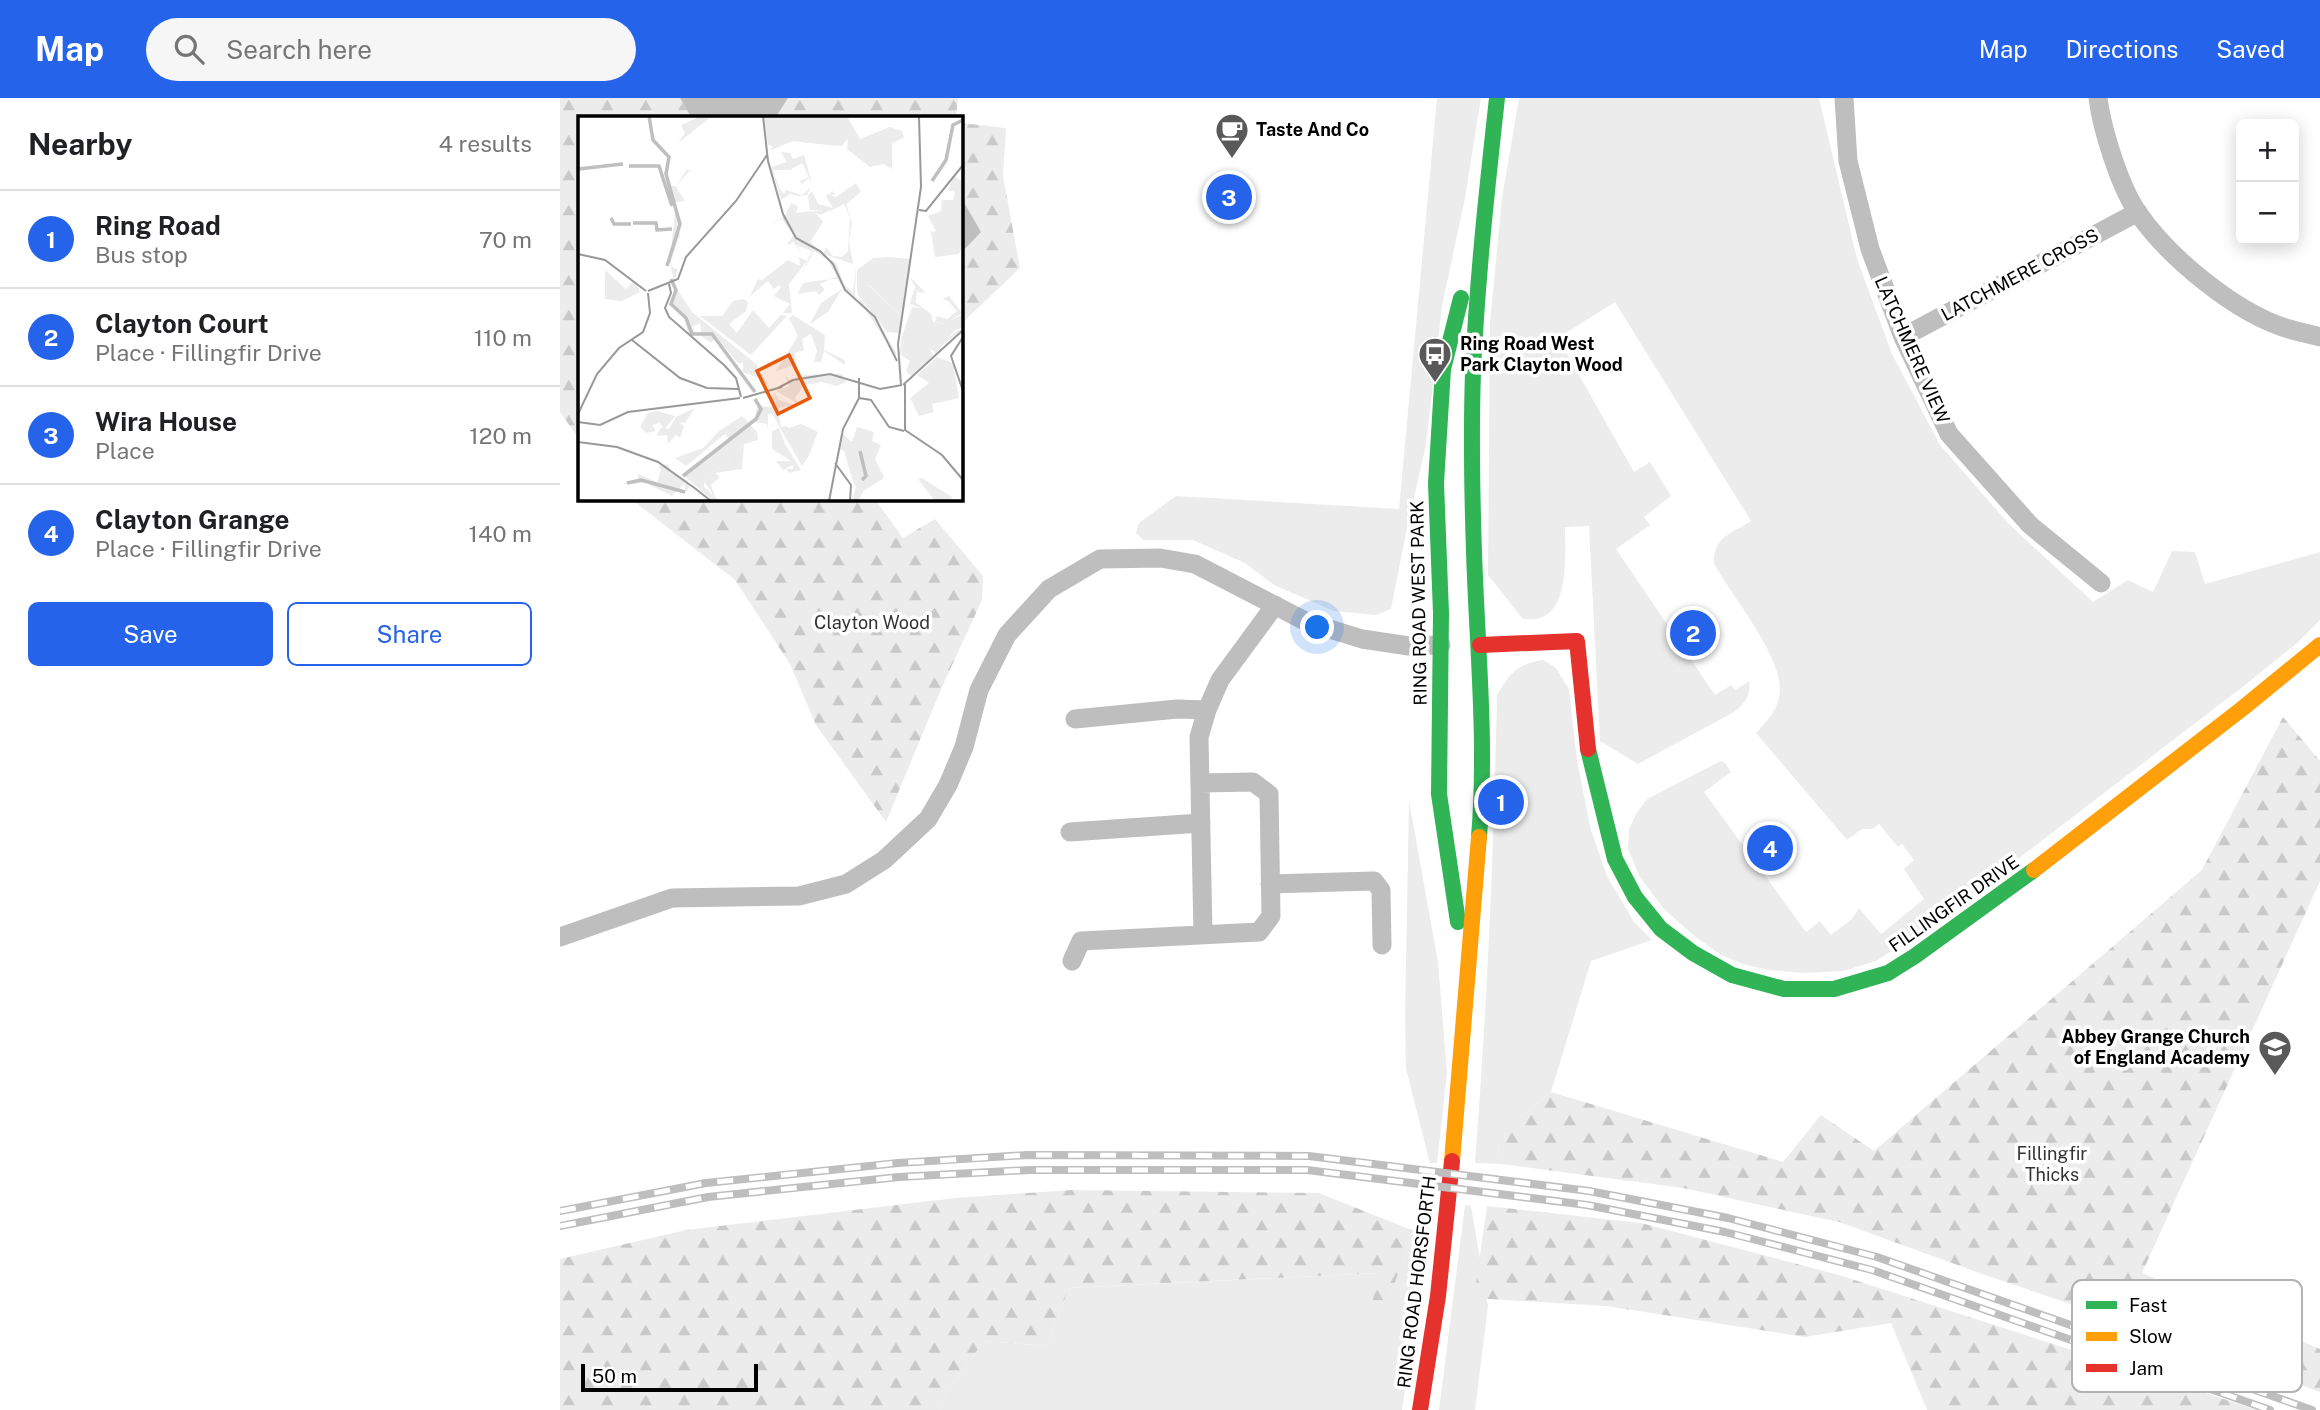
<!DOCTYPE html>
<meta charset="utf-8">
<style>
:root{--surface:#fff;--page:#f6f6f6;--text:#202124;--muted:#757577;--line:#e0e0e0;--accent:#2563eb}
body{margin:0;font-family:"Public Sans",sans-serif;background:var(--page);color:var(--text)}
.controls{position:absolute;right:21px;top:21px;display:grid;overflow:hidden;border-radius:10px;box-shadow:0 4px 18px #0003}
.controls button{width:63px;height:63px;display:grid;place-items:center;padding:0;border:0;border-bottom:2px solid var(--line);background:var(--surface);color:var(--text);font:35px sans-serif}
.scale{position:absolute;left:21px;bottom:18px;width:177px;box-sizing:border-box;padding-left:7px;border:4px solid #000;border-top:0;font-size:19px;line-height:24px;white-space:nowrap;color:#000;-webkit-text-stroke:5px #fff;paint-order:stroke}
.you{position:absolute;left:758px;top:530px;width:24px;height:24px;margin:-18px;border:5px solid #fff;border-radius:50%;background:#1a73e8;box-shadow:0 0 0 10px #1a73e833}
.badge{display:grid;place-items:center;width:46px;height:46px;border-radius:50%;background:var(--accent);color:#fff;font-size:23px;font-weight:700}
.pin{position:absolute;translate:-50% -50%;border:4px solid #fff;box-shadow:0 2px 7px #0006}
.list{margin:0;padding:0;list-style:none}
h2{display:flex;justify-content:space-between;align-items:center;height:91px;margin:0;padding:0 28px;font-size:30px}
h2 small{font-size:23px;font-weight:400;color:var(--muted)}
.list li{display:grid;grid-template-columns:46px 1fr auto;gap:21px;align-items:center;box-sizing:border-box;height:98px;padding:0 28px;border-top:2px solid var(--line)}
.list b{display:block;font-size:26px;white-space:nowrap}
.list p{margin:0;font-size:23px;white-space:nowrap;color:var(--muted)}
.list em{font-size:23px;font-style:normal;color:var(--muted)}
.actions{display:flex;gap:14px;padding:21px 28px}
.actions a{flex:1;padding:16px 0;border:2px solid var(--accent);border-radius:10px;text-align:center;font-size:24px;color:var(--accent)}
.actions .main{background:var(--accent);color:#fff}
.icon{flex:none;width:38px;height:38px;fill:none;stroke:currentColor;stroke-width:2;stroke-linecap:round;stroke-linejoin:round}
.map{position:relative;flex:none;width:1760px;height:1312px;overflow:hidden}
header{display:flex;align-items:center;gap:42px;box-sizing:border-box;height:98px;padding:0 35px;background:var(--accent);color:#fff}
header strong{font-size:33px}
nav{display:flex;gap:38px;margin-inline-start:auto;font-size:24px}
.search{width:490px;height:63px;background:var(--page);display:flex;align-items:center;gap:18px;box-sizing:border-box;padding:0 24px;border-radius:38px;color:var(--muted);font-size:26px}
main{display:flex}
aside{flex:1;background:var(--surface)}
.map>svg:first-child{display:block}
.green{fill:#ececec}
.forest{fill:url(#forest-firs)}
.water{fill:#bfbfbf}
.lines{fill:none;stroke-linecap:round;stroke-linejoin:round}
.street{stroke:#bebebe;stroke-width:19}
.fast{stroke:#30b455;stroke-width:16}
.slow{stroke:#ff9f0a;stroke-width:16}
.jam{stroke:#e5322d;stroke-width:16}
.rail-casing{stroke:#bebebe;stroke-width:8}
.rail{stroke:#fff;stroke-width:5;stroke-dasharray:16;stroke-linecap:butt}
.labels{text-anchor:middle;stroke-width:7;stroke-linejoin:round;paint-order:stroke}
.poi-label{font-size:18px;font-weight:bold;fill:#000;stroke:#fff;text-anchor:start}
.street-label{font-size:18px;fill:#000;stroke:#fff}
.park-label{font-size:18px;fill:#333;stroke:#fff}
.inset-river{fill:none;stroke:#bfbfbf;stroke-width:3.5}
.inset-road{fill:none;stroke:#999;stroke-width:2}
.view{fill:#e8590c;fill-opacity:0.15;stroke:#e8590c;stroke-width:3.5}
.inset-edge{fill:none;stroke:#000;stroke-width:3.5}
.key{fill:#fff;stroke:#b2b2b2;stroke-width:2}
.key-label{font-size:19px;fill:#000}
</style>
<header>
<strong>Map</strong>
<div class="search"><svg class="icon" aria-label="search" viewBox="0 0 24 24"><circle cx="10" cy="10" r="6"/><path d="M15 15l6 6"/></svg>Search here</div>
<nav><a>Map</a><a>Directions</a><a>Saved</a></nav>
</header>
<main>
<aside>
<h2>Nearby<small>4 results</small></h2>
<ul class="list">
<li><span class="badge">1</span><div><b>Ring Road</b><p>Bus stop</p></div><em>70 m</em></li>
<li><span class="badge">2</span><div><b>Clayton Court</b><p>Place · Fillingfir Drive</p></div><em>110 m</em></li>
<li><span class="badge">3</span><div><b>Wira House</b><p>Place</p></div><em>120 m</em></li>
<li><span class="badge">4</span><div><b>Clayton Grange</b><p>Place · Fillingfir Drive</p></div><em>140 m</em></li>
</ul>
<div class="actions"><a class="main">Save</a><a>Share</a></div>
</aside>
<div class="map">
<svg width="1760" height="1312" viewBox="0 0 1760 1312">
<defs>
<pattern id="forest-firs" width="22" height="20" patternUnits="userSpaceOnUse" patternTransform="scale(1.75)"><rect width="22" height="20" fill="#ececec"/><path d="M5 1l3.5 6h-7zM16 11l3.5 6h-7z" fill="#c9c9c9"/></pattern>
</defs>
<rect width="100%" height="100%" fill="#fff"/>
<path class="green" d="M877,0H921L905,100L882,208L866,347L847,430L831,511L816,517L774,513L714,487L685,465L633,442H583L576,435L579,425L616,398L839,411Z
M959,0H1259L1297,161L1332,256L1380,347L1448,425L1533,504L1568,482L1593,494L1612,453L1635,454L1645,486L1760,454V522L1737,545L1685,587L1377,823L1316,863L1283,873L1243,875L1208,872L1183,866L1161,857L1132,836L1103,810L1080,779L1068,751L1069,731L1076,716L1087,701L1161,663L1165,665L1171,674L1144,694L1246,834L1260,823L1271,837L1292,821L1299,810L1321,836L1364,801L1344,771L1354,762L1342,746L1338,749L1319,726L1312,731H1302L1287,742L1196,635C1206,624 1216,614 1219,599C1228,564 1171,498 1154,465C1153,438 1172,436 1191,423L1055,204L998,240L1074,374L1090,364L1111,398L1084,419L1090,427L1056,451L1155,597L1171,587L1175,592L1189,583C1191,598 1185,605 1174,614L1078,666L1040,643L1029,428L1005,429C1005,453 1010,511 980,520C976,522 968,521 963,521L928,477L930,225L942,100Z
M983,562L995,569L1009,591L1017,663L1031,732L1047,778L1074,824L1092,842L1031,863L991,994L945,1031L942,1066L915,1065C927,909 934,754 937,597C950,575 957,566 983,562Z
M849,703L878,864L887,975L877,1065H870L846,971L845,919Z
M866,1100L873,1101L842,1312H380L383,1300L424,1243L487,1248L509,1190L818,1175L828,1203Z
M905,1107L911,1108L928,1208L915,1312H879Z"/>
<path class="forest" d="M0,0H120L131,19H19V341L0,314Z
M228,0H398L396,19H314L292,16L289,19H216Z
M401,25L446,30L443,78L460,170L401,226V155L420,134L401,99Z
M71,401H315L343,440L375,421L423,478L422,502L382,589L326,724L256,627L230,566L175,482Z
M1723,619L1760,663V783L1582,1175L1760,1251V1294L1629,1246L1425,1177L1279,1124L1123,1090L942,1066L945,1031L991,994L1223,1064L1261,1017L1314,1053L1642,772Z
M512,1092L759,1095L854,1133L828,1203L813,1202L817,1175L509,1190L487,1248L424,1243L383,1300L380,1312H0V1161L126,1132L395,1100Z
M927,1108L1081,1125L1279,1177L1698,1312H1367L1331,1225L1245,1239L1046,1208L914,1200Z"/>
<path class="water" d="M120,0H228L216,19H131Z
M401,99L421,134L401,155Z"/>
<g class="lines">
<path class="street" d="M1284,0L1288,63L1310,151L1343,239L1389,336L1470,427L1541,485
M1538,0C1542,32 1560,89 1578,115C1609,160 1677,216 1729,231C1739,234 1750,236 1760,239
M1343,239L1578,114
M515,621L617,611L647,612
M510,734L641,725
M710,786L814,783L821,792L822,847
M643,836L639,639L647,612L660,582L715,507
M0,839L112,800L239,798L286,786L324,762L368,721L388,687L404,649L419,592L447,537L489,491L540,461L600,460L635,466L747,524L802,541L849,548L881,547
M512,863L521,843L699,834L711,818L709,696L693,684L640,685"/>
<path class="fast" d="M1028,651L1055,761L1075,799L1101,831L1133,855L1172,877L1224,891H1274L1328,875L1355,858L1474,772
M919,739C927,644 917,549 914,454C912,394 911,333 913,274C917,182 927,91 937,0
M898,824L879,696L881,515L876,385L883,271L901,200"/>
<path class="slow" d="M1474,772L1683,610L1760,547
M892,1063L919,739"/>
<path class="jam" d="M920,547L1017,543L1028,651
M860,1312L878,1198L892,1063"/>
<defs>
<path id="rail" d="M0,1113L146,1085L338,1065L468,1057L749,1058L1029,1093L1168,1120L1317,1159L1752,1312
M0,1128L148,1099L339,1079L469,1072H747L1027,1107L1165,1134L1312,1172L1710,1312"/>
</defs>
<use href="#rail" class="rail-casing"/>
<use href="#rail" class="rail"/>
</g>
<defs>
<symbol id="cafe-pin" viewBox="-11 -11 22 30"><path d="M0 17L-7.5 6A9.5 9.5 0 1 1 7.5 6Z" fill="#595959" stroke="#fff"/><path d="M-5.5-4.5H6V0H3Q3 3.5 0 3.5H-2.5Q-5.5 3.5-5.5 0ZM3-3.2v2h1.7v-2ZM-6 4.5H4V6H-6Z" fill="#fff"/></symbol>
<symbol id="bus-pin" viewBox="-11 -11 22 30"><path d="M0 17L-7.5 6A9.5 9.5 0 1 1 7.5 6Z" fill="#595959" stroke="#fff"/><path d="M-5-6H5V4H4V6H2V4H-2V6H-4V4H-5ZM-3.5-4V0h7V-4ZM-3.5 1.2v1.5H-2V1.2ZM2 1.2v1.5H3.5V1.2Z" fill="#fff"/></symbol>
<symbol id="school-pin" viewBox="-11 -11 22 30"><path d="M0 17L-7.5 6A9.5 9.5 0 1 1 7.5 6Z" fill="#595959" stroke="#fff"/><path d="M0-5L7-2L0 1L-7-2ZM-4 1L0 2.5L4 1V4Q0 6-4 4Z" fill="#fff"/></symbol>
</defs>
<g fill-rule="evenodd">
<use href="#cafe-pin" x="653" y="13" width="38" height="52"/>
<use href="#bus-pin" x="856" y="237" width="38" height="52"/>
<use href="#school-pin" x="1696" y="930" width="38" height="52"/>
</g>
<g class="labels">
<g class="poi-label">
<text x="696" y="38">Taste And Co</text>
<text x="900" y="252">Ring Road West<tspan x="900" dy="21">Park Clayton Wood</tspan></text>
<text x="1690" y="945" text-anchor="end">Abbey Grange Church<tspan x="1690" dy="21">of England Academy</tspan></text>
</g>
<g class="street-label">
<text transform="translate(1460 177) rotate(-28)" y="6">LATCHMERE CROSS</text>
<text transform="translate(1352 252) rotate(66)" y="6">LATCHMERE VIEW</text>
<text transform="translate(859 505) rotate(-91)" y="6">RING ROAD WEST PARK</text>
<text transform="translate(1394 806) rotate(-35)" y="6">FILLINGFIR DRIVE</text>
<text transform="translate(857 1184) rotate(-83)" y="6">RING ROAD HORSFORTH</text>
</g>
<g class="park-label">
<text x="312" y="531">Clayton Wood</text>
<text x="1492" y="1062">Fillingfir<tspan x="1492" dy="21">Thicks</tspan></text>
</g>
</g>
<g transform="translate(18 18)">
<rect width="385" height="385" fill="#fff"/>
<path d="M185,0H269L282,23L312,11L324,15L326,22L314,27V53L305,48L292,51L269,33L270,22L264,30L214,25L190,29ZM203,36L212,37L215,43L226,39L234,67L231,62L224,68L222,65L231,61L224,47L212,54H195L201,72L206,78L208,74L224,79L233,71L229,79L221,80L212,78L203,84L193,51L209,46ZM376,60L385,66V127L381,138L357,141L353,116L358,115L350,100L363,95L364,84H375L377,76L370,74ZM278,67L283,76L268,88L274,107L271,125L275,148L245,138L258,147L266,168L275,177L278,148L277,180L284,185L296,201L318,236V240L280,183L266,174L260,163H251L259,161L250,144L236,135L224,157L232,139L225,137L233,139L234,135L219,129L223,137L215,125L212,129L209,128L216,119L204,103L192,108L207,100L213,87L220,90L218,97L245,94H232L230,80L234,75L240,88L255,92L248,80L255,75L257,79H251L258,81ZM266,88L272,102L270,135L264,141L255,140L248,131L245,137L232,126L245,106L237,96L242,99L253,94L255,99L254,94ZM27,154L48,173L57,164L62,176L44,185L27,183ZM290,169L324,201L321,217L309,216L280,179L279,171ZM342,174L345,177L339,176L337,186L353,198L355,206L367,208L385,198V211L376,215L370,222L379,215L385,213L366,228L369,223L357,239V236L352,233L355,240L333,260L328,255L332,245L322,238L323,223L334,191L345,193L332,188L336,177ZM359,241L375,247L381,282L354,288L356,296L341,300L332,282L351,267L339,259ZM207,258L211,264L227,259L264,258L268,266L259,270L244,266L226,269L217,282L222,289L198,275L211,270ZM79,295L97,300L86,314L82,307L74,309L78,315L68,317L62,311L70,297ZM223,308L240,316L231,339H220L207,313ZM279,311L296,316L294,325L303,329L297,343L306,362L287,374L292,361L275,365L266,335L261,333L264,317L274,326ZM166,328L164,353L137,357L142,361L133,369L138,383L126,365Z" fill="#ececec" fill-rule="evenodd"/>
<path d="M123,0H134L100,27L107,17L103,9ZM197,5H207L196,15L194,26L214,8L224,16L201,22L198,28L214,22L235,21L260,30L215,25L191,35L195,31L190,28L189,10L197,12ZM109,53L112,54L98,71L107,85L97,86L102,119L93,145L94,151L100,154L96,165L94,156L92,145L97,95L92,70H99ZM221,141L229,145L211,168L214,197H205L212,188L196,180L203,171L201,169L196,173L190,165L172,180L180,163L184,164L210,144L222,150ZM332,161L348,177L364,183L371,180L384,197L368,208L357,206L359,200L369,203L379,195L370,185L339,174L337,188L332,187L337,171ZM253,163L242,168L247,174L241,179L238,175L220,178L225,167ZM97,170L114,196L178,248L193,274L185,264L165,256V247H160L138,221L133,227L124,221L122,207L114,211L118,219L110,217L106,200L92,188ZM264,173L250,196L232,208L243,187ZM165,183L170,186L168,195L151,208L159,217L175,194L191,212L203,199L209,200L173,239L122,200H144L155,185ZM215,199L247,219L246,234L267,244V249L246,235L243,246H236L239,235L233,218L224,223L226,234L217,237L218,248L197,256L220,220L211,202ZM195,275L199,296L196,275L201,284L216,289L201,292V297L203,311L209,310L220,339H231L224,350L194,298H190V313L189,308L172,305L177,303L179,290L194,291ZM117,292L107,307L101,306L106,310L102,322L98,319L90,328L89,319L79,320L82,312L91,313L98,301ZM164,300L179,316L180,324L166,328L126,365V371L142,385H135L105,359L151,323L147,318L108,350L97,342L125,332L141,315ZM201,312L207,328L223,354L211,357L208,353H215V349L205,354L198,345H213L194,333V315ZM281,334L286,340L289,337V360L304,356L306,362L303,358L293,362L280,385H273L278,371L275,365L288,361ZM90,348L93,357L110,365L111,371L130,385L111,372L107,377V367L94,380L68,367L43,368L60,364V358L79,366L83,354L80,350ZM344,362L374,381L375,385H357L340,363Z" fill="#ececec"/>
<path d="M310,141L332,143L324,201L291,169L279,171V154L295,142Z" fill="#ececec"/>
<path class="inset-river" d="M71,0L75,24L91,41L88,58L102,108L89,150M51,50H81L94,90M0,53L45,48M354,65L368,44L375,9L385,4M33,102L36,108H53M55,107H78L79,114L94,113M93,163L98,174L93,188L108,202L114,218H134L177,276M282,335L288,360L284,364M105,360L178,303L183,293L177,283M49,367L63,364L107,376"/>
<path class="inset-road" d="M185,0L190,45L205,98L218,122L242,135L255,148L267,174L297,201L319,245M341,94L348,95L385,49M0,138L27,144L68,175M91,168L93,177L87,192L91,201L146,249L158,262L163,281M70,175L100,163L108,141L158,85L189,39M385,221L373,240L385,275M54,224L102,262L129,272L160,273M327,268V314L364,339L385,364M323,269L320,228L343,71L341,0M325,269L385,214M200,272L215,264L252,258L302,273L324,269M165,282L204,271M281,282L293,284L311,311L326,315M0,298L19,258L41,232L65,216L72,197L70,177M0,306L22,309L50,296L162,282M0,326L39,331L80,346L115,371M257,347L273,369L272,385M114,370L133,385M251,385L265,313L281,282V262"/>
<path class="view" d="M211,239L232,282L200,298L179,255Z"/>
<rect width="385" height="385" class="inset-edge"/>
</g>
<rect x="1512" y="1182" width="230" height="112" rx="10" class="key"/>
<rect x="1526" y="1203" width="31" height="8" fill="#30b455"/>
<rect x="1526" y="1234" width="31" height="9" fill="#ff9f0a"/>
<rect x="1526" y="1266" width="31" height="8" fill="#e5322d"/>
<g class="key-label">
<text x="1569" y="1214">Fast</text>
<text x="1569" y="1245">Slow</text>
<text x="1569" y="1277">Jam</text>
</g>
</svg>
<div class="controls">
<button>+</button>
<button>−</button>
</div>
<div class="scale">50 m</div>
<div class="you"></div>
<div class="pin badge" style="left:941px;top:704px">1</div>
<div class="pin badge" style="left:1133px;top:535px">2</div>
<div class="pin badge" style="left:669px;top:99px">3</div>
<div class="pin badge" style="left:1210px;top:750px">4</div>
</div>
</main>
